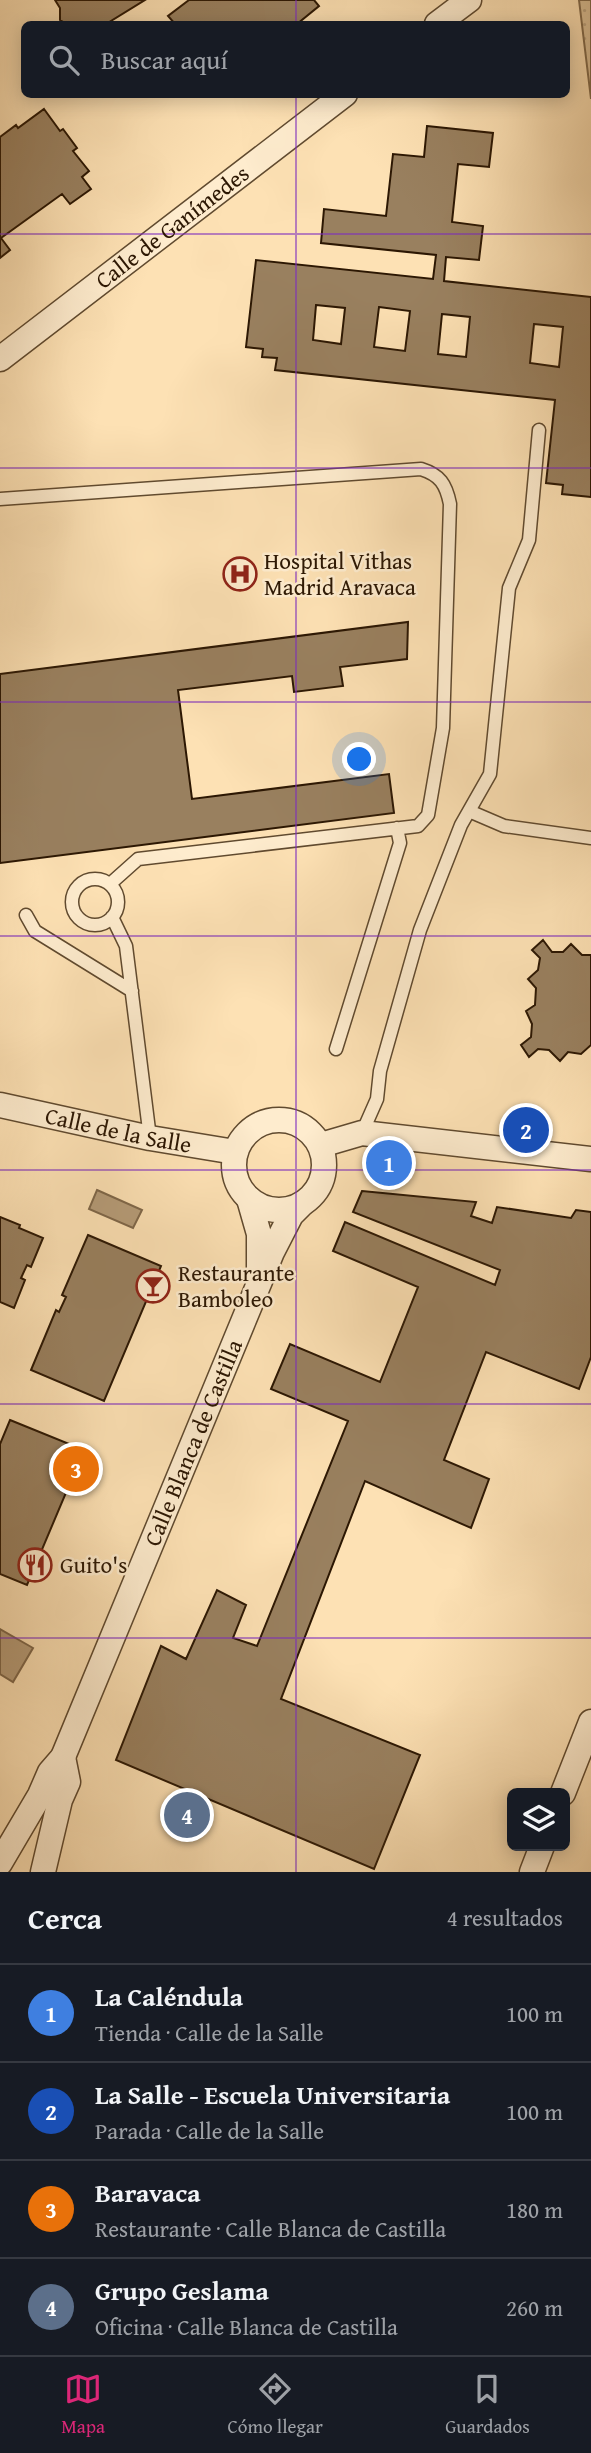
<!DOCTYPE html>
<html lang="es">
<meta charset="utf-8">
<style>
:root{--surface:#171b24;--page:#242831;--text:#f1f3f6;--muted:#9ea1a6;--line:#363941;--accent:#db2777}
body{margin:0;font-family:"Gentium Book Plus",serif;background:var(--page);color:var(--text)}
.controls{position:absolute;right:21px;bottom:21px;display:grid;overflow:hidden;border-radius:10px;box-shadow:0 4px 18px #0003}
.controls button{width:63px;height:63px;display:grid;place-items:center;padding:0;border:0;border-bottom:2px solid var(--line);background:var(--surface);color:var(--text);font:35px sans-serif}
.you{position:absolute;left:360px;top:760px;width:24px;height:24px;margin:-18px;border:5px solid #fff;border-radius:50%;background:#1a73e8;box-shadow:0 0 0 10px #1a73e833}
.badge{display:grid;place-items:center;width:46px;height:46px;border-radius:50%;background:var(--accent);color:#fff;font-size:23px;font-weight:700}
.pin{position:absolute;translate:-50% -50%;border:4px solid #fff;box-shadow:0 2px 7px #0006}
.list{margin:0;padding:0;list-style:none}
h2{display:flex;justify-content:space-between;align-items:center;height:91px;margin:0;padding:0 28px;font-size:30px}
h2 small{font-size:23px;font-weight:400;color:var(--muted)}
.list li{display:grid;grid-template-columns:46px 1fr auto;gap:21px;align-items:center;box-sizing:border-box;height:98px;padding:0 28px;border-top:2px solid var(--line)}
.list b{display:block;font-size:26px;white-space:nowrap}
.list p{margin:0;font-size:23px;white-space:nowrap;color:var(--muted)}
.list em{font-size:23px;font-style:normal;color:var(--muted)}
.icon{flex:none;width:38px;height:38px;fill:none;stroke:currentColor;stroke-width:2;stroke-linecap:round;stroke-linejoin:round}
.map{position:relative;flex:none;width:591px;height:1872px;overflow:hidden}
.search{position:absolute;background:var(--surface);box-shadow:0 4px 18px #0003;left:21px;right:21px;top:21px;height:77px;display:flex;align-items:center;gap:18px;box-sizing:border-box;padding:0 24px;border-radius:10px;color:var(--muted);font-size:26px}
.sheet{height:483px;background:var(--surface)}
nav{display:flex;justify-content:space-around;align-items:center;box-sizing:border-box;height:98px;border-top:2px solid var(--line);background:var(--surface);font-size:19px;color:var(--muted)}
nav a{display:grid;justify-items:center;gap:4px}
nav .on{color:var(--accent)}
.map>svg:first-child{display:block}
.grass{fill:url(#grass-dots);stroke:#826b4c;stroke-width:2}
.water{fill:#b69c78;stroke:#7f6749;stroke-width:2}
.building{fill:#99805f;stroke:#2c1703;stroke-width:2;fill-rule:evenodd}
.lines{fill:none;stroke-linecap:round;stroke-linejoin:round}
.lane-casing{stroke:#604a2f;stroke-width:15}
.street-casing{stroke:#604a2f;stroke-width:27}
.lane{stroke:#feecce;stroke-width:12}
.street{stroke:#feecce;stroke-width:24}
.grid{fill:none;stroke:#7b2cbf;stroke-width:2;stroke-opacity:0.55}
.labels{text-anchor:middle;stroke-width:5;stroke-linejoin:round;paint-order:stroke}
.street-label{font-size:23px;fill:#2c1703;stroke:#feecce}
.poi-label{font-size:23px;fill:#2c1703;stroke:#feecce;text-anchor:start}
</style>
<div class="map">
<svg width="591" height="1872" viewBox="0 0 591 1872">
<defs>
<pattern id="grass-dots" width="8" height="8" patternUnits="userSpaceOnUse" patternTransform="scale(1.75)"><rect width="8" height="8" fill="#d9bf96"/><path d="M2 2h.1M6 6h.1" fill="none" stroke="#baa380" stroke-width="1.8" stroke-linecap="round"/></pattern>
</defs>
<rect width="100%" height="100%" fill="#fde1b4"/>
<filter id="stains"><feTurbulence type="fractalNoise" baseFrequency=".00286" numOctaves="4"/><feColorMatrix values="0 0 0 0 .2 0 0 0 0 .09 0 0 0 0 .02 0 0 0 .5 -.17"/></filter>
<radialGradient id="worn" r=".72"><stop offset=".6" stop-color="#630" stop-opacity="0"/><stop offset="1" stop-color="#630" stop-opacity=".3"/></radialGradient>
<path class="grass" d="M579,0H591V99Z"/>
<path class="water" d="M97,1190L142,1210L133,1228L89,1209Z
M0,1629L33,1648L13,1682L0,1674Z"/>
<path class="building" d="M55,0H145L106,24L65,23L60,20V8Z
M189,0H314L319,6L297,24H175L168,16Z
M44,109L60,131L63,129L77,148L73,151L89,171L82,177L91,189L70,204L62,194L1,238L10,250L0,258V137L16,125L18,128Z
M427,126L493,133L489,167L458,164L452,222L483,226L479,260L446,257L444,281L591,297V497L562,494L563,485L546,483L555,400L275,370L277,358L262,357L263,349L246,347L256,260L433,279L436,255L321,243L324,209L386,216L393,154L424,157ZM316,305L345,308L341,344L313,340ZM379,307L410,311L405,351L374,347ZM442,314L470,317L466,357L438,354ZM534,324L563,327L559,367L530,363Z
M408,622L407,659L340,667L343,686L294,692L292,676L178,690L192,799L389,774L394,813L0,863V674Z
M543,940L552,952H563L571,944L582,955H591V1045L581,1054L568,1052L560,1061L549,1050L538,1049L529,1057L521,1045L531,1037L532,1024L526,1011L535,1005L536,988L528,979L538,970L540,958L532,950Z
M362,1191L476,1202L471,1216L492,1223L497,1207L571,1218L576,1210L591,1212V1357L579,1389L486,1352L444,1460L489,1479L471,1528L365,1481L281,1699L420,1755L374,1869L116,1760L161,1646L186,1659L217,1590L246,1605L233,1638L257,1646L348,1421L271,1389L290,1344L380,1382L418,1287L333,1251L345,1222L495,1285L500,1270L353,1212Z
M0,1217L20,1225L19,1228L43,1238L31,1267L27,1265L21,1278L25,1280L14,1308L0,1302Z
M88,1235L161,1266L104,1401L31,1370L56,1310L59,1312L66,1297L62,1295Z
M10,1420L84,1450L27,1585L0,1574V1444Z"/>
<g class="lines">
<defs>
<path id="lane" d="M0,499L421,469C440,475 446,484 450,504L443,728L428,815L418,826L138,859L110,884
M469,811L504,826L591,838
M72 902a23 23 0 1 1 46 0a23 23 0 1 1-46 0Z
M26,915L35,931L132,991
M112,917L126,946L150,1138
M336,1049L400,843L397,828
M362,1133L377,1099L380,1071L420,930L461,825L490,774L509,588L529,540L539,430"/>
<g id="street">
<path d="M437,24L469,0"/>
<path id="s1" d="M0,359L345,94"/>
<path id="s2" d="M0,1105L150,1138L235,1152"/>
<circle cx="279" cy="1165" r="45"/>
<path d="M321,1145L362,1133L591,1159"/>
<path d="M249,1199L259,1234V1273"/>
<path d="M563,1793L591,1722"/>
<path id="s3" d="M0,1863L40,1795L50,1772L63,1757L272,1252L291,1215L300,1206"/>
<path d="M43,1872L60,1800L68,1782L63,1757"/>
<path d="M532,1872L542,1846"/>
</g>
</defs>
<use href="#lane" class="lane-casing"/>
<use href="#street" class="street-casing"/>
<use href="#lane" class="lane"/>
<use href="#street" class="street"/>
</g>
<path class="grid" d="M296,0V24M296,94V1872M0,234H591M0,468H591M0,702H591M0,936H591M0,1170H591M0,1404H591M0,1638H591"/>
<defs>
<symbol id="hospital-ring" viewBox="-11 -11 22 22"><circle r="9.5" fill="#feecce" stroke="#8f2418" stroke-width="1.5"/><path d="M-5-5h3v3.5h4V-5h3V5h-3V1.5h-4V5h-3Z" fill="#8f2418"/></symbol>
<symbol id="bar-ring" viewBox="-11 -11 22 22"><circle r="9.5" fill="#feecce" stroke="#8f2418" stroke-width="1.5"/><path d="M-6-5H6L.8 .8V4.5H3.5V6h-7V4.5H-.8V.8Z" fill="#8f2418"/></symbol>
<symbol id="restaurant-ring" viewBox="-11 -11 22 22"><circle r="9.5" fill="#feecce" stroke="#8f2418" stroke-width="1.5"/><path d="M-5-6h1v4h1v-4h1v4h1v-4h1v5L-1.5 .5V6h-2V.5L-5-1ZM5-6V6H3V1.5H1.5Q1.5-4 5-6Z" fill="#8f2418"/></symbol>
</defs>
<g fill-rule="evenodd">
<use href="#hospital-ring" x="221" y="555" width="38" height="38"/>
<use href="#bar-ring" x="134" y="1267" width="38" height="38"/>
<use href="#restaurant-ring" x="16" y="1546" width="38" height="38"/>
</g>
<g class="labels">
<g class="street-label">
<text dy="8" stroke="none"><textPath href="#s1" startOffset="217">Calle de Ganímedes</textPath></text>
<text dy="8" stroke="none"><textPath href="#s2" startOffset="121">Calle de la Salle</textPath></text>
<text dy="8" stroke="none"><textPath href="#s3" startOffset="464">Calle Blanca de Castilla</textPath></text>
</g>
<g class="poi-label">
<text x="264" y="569">Hospital Vithas<tspan x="264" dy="26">Madrid Aravaca</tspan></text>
<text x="178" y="1281">Restaurante<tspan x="178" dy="26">Bamboleo</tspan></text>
<text x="60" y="1573">Guito's</text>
</g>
</g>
<rect width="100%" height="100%" filter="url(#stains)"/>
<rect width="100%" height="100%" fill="url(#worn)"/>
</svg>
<div class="controls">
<button><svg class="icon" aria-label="layers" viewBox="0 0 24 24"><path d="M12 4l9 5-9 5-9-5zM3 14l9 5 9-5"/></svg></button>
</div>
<div class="you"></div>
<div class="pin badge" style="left:389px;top:1163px;background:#3f7fe0">1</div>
<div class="pin badge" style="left:526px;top:1130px;background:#1a4fb4">2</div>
<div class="pin badge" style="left:76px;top:1469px;background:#e8710a">3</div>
<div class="pin badge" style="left:187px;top:1815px;background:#5c6f8a">4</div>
<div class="search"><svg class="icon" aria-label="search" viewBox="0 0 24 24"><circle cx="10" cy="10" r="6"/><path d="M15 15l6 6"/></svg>Buscar aquí</div>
</div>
<section class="sheet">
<h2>Cerca<small>4 resultados</small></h2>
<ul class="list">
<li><span class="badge" style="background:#3f7fe0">1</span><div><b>La Caléndula</b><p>Tienda · Calle de la Salle</p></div><em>100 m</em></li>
<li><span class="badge" style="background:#1a4fb4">2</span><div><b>La Salle - Escuela Universitaria</b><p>Parada · Calle de la Salle</p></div><em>100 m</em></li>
<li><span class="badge" style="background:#e8710a">3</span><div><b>Baravaca</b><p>Restaurante · Calle Blanca de Castilla</p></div><em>180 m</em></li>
<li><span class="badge" style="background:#5c6f8a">4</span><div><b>Grupo Geslama</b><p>Oficina · Calle Blanca de Castilla</p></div><em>260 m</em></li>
</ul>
</section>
<nav>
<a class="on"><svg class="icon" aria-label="map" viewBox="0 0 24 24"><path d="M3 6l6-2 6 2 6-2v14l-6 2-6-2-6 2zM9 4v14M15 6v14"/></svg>Mapa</a>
<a><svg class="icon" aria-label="directions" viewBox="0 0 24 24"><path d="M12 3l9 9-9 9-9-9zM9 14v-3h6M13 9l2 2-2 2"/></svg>Cómo llegar</a>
<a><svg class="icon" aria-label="saved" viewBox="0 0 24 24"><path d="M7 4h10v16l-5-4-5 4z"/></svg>Guardados</a>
</nav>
